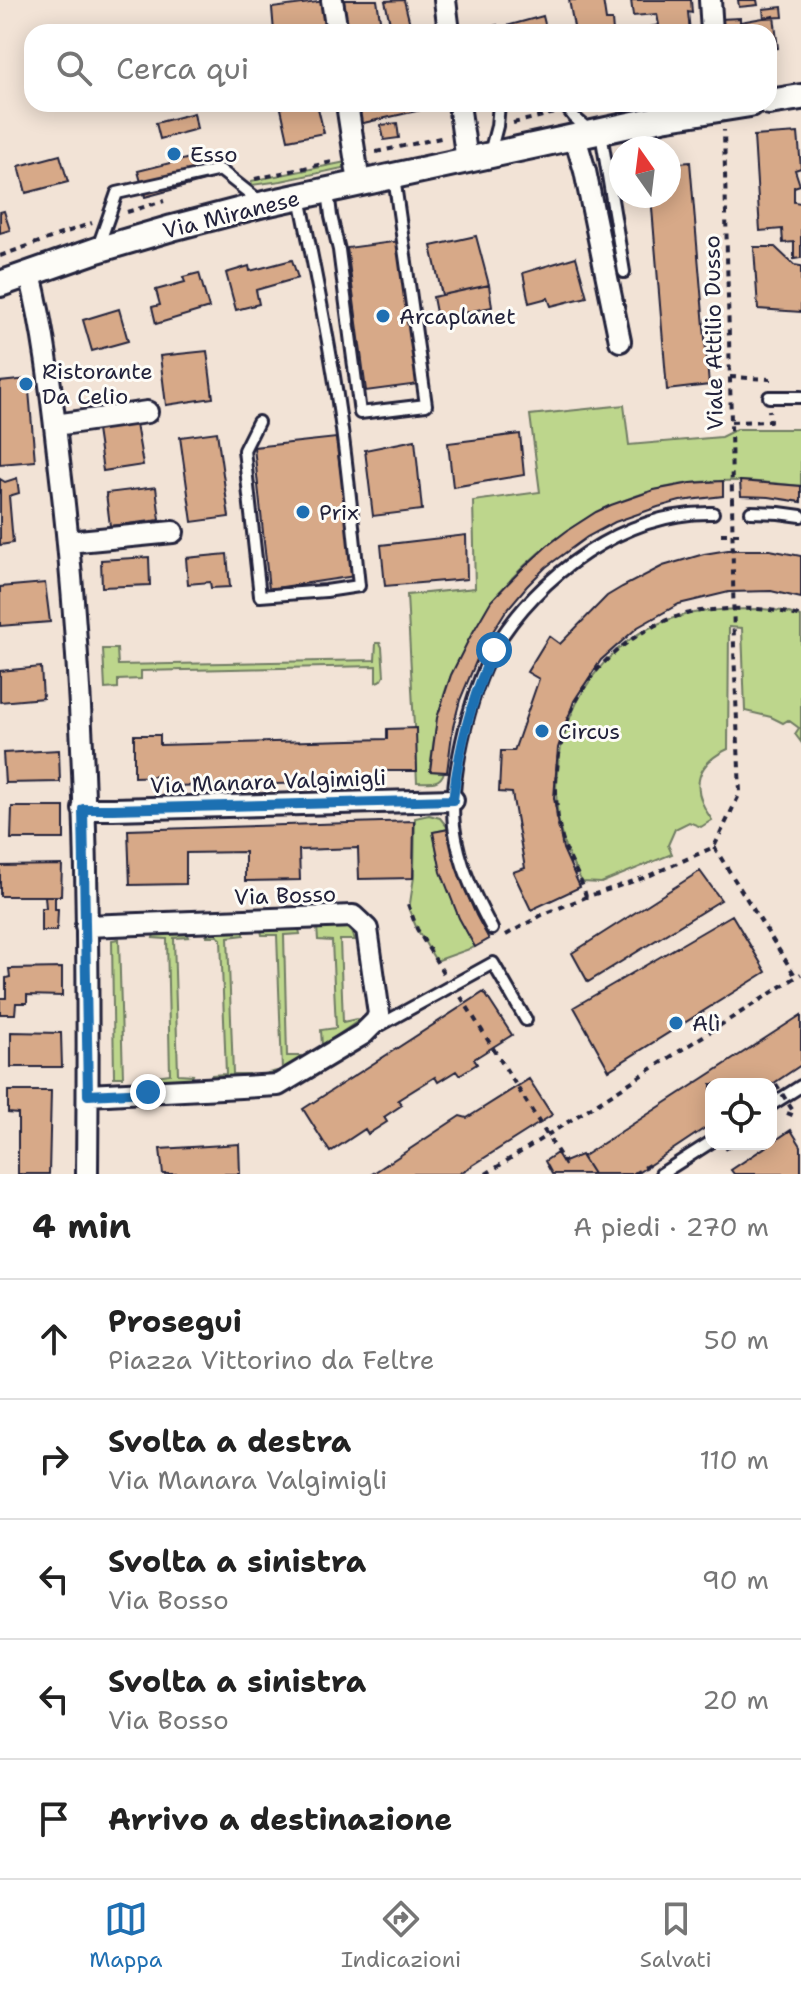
<!DOCTYPE html>
<html lang="it">
<meta charset="utf-8">
<style>
:root{--surface:#fff;--page:#f2f2f2;--text:#222;--muted:#767676;--line:#e0e0e0;--accent:#1f6fb2}
body{margin:0;font-family:"Shantell Sans",sans-serif;background:var(--page);color:var(--text)}
.controls{position:absolute;right:24px;bottom:24px;display:grid;overflow:hidden;border-radius:16px;box-shadow:0 4px 20px #0003}
.controls button{width:72px;height:72px;display:grid;place-items:center;padding:0;border:0;border-bottom:2px solid var(--line);background:var(--surface);color:var(--text);font:40px sans-serif}
.compass{position:absolute;left:609px;top:136px;width:72px;height:72px;border-radius:50%;background:var(--surface);box-shadow:0 4px 20px #0003;rotate:346deg}
.stop{position:absolute;width:24px;height:24px;margin:-18px;border:6px solid #1f6fb2;border-radius:50%;background:#fff}
.stop.end{background:#1f6fb2;border-color:#fff;box-shadow:0 2px 8px #0008}
.list{margin:0;padding:0;list-style:none}
h2{display:flex;justify-content:space-between;align-items:center;height:104px;margin:0;padding:0 32px;font-size:34px}
h2 small{font-size:26px;font-weight:400;color:var(--muted)}
.list li{display:grid;grid-template-columns:52px 1fr auto;gap:24px;align-items:center;box-sizing:border-box;height:120px;padding:0 32px;border-top:2px solid var(--line)}
.list b{display:block;font-size:30px;white-space:nowrap}
.list p{margin:0;font-size:26px;white-space:nowrap;color:var(--muted)}
.list em{font-size:26px;font-style:normal;color:var(--muted)}
.icon{flex:none;width:44px;height:44px;fill:none;stroke:currentColor;stroke-width:2;stroke-linecap:round;stroke-linejoin:round}
.map{position:relative;flex:none;width:801px;height:1174px;overflow:hidden}
.search{position:absolute;background:var(--surface);box-shadow:0 4px 20px #0003;left:24px;right:24px;top:24px;height:88px;display:flex;align-items:center;gap:20px;box-sizing:border-box;padding:0 28px;border-radius:24px;color:var(--muted);font-size:30px}
.sheet{height:704px;background:var(--surface)}
nav{display:flex;justify-content:space-around;align-items:center;box-sizing:border-box;height:112px;border-top:2px solid var(--line);background:var(--surface);font-size:22px;color:var(--muted)}
nav a{display:grid;justify-items:center;gap:4px}
nav .on{color:var(--accent)}
.map>svg:first-child{display:block}
.green{fill:#bdd68c;stroke:#707c64;stroke-width:2}
.building{fill:#d7a988;stroke:#22223b;stroke-width:2}
.lines{fill:none;stroke-linecap:round;stroke-linejoin:round}
.service-casing{stroke:#22223b;stroke-width:16}
.minor-casing{stroke:#22223b;stroke-width:26}
.tertiary-casing{stroke:#22223b;stroke-width:30}
.path{stroke:#22223b;stroke-width:4;stroke-dasharray:6 6;stroke-linecap:butt}
.service{stroke:#fdfcf7;stroke-width:10}
.minor{stroke:#fdfcf7;stroke-width:20}
.tertiary{stroke:#fdfcf7;stroke-width:24}
.path-bridge{stroke:#22223b;stroke-width:4;stroke-dasharray:6 6;stroke-linecap:butt}
.route{stroke:#1f6fb2;stroke-width:10}
.poi-dot{fill:#1f6fb2;stroke:#fdfcf7;stroke-width:3}
.labels{text-anchor:middle;stroke-width:6;stroke-linejoin:round;paint-order:stroke}
.poi-label{font-size:22px;fill:#22223b;stroke:#fdfcf7;text-anchor:start}
.street-label{font-size:22px;fill:#22223b;stroke:#fdfcf7}
</style>
<div class="map">
<svg width="801" height="1174" viewBox="0 0 801 1174">
<rect width="100%" height="100%" fill="#f2e3d6"/>
<filter id="ink" filterUnits="userSpaceOnUse"><feTurbulence type="fractalNoise" baseFrequency=".0125" numOctaves="2"/><feDisplacementMap in="SourceGraphic" scale="16" xChannelSelector="R" yChannelSelector="G"/><feConvolveMatrix kernelMatrix="1 2 1 2 8 2 1 2 1" color-interpolation-filters="sRGB"/></filter>
<g filter="url(#ink)">
<path class="green" d="M351,161L352,166L281,181L252,185L251,181Z
M624,405L629,445L721,437L737,429H801V486C765,482 728,478 691,483C620,492 562,526 512,578C506,586 497,593 492,601C485,610 480,622 474,633C466,647 458,661 451,676C438,706 433,739 430,771L444,772C440,785 429,782 417,782L407,595L475,588L473,501L540,492L530,415Z
M762,609L783,611L801,617V742L795,734L799,728L788,720L783,723L771,717L745,711L742,628L729,627L728,749C693,765 691,791 712,820L701,827L689,822L675,829L668,845L672,854L601,883L582,882C576,870 568,857 564,844C539,762 575,662 655,625C689,609 725,609 762,609Z
M376,643H380L382,647L384,676L382,680L376,682V666L141,671V679L118,680V688L105,689L103,649H117L118,665L375,660Z
M429,815L440,818L449,829L433,832C442,877 453,907 475,947L436,961L417,929L409,910L414,877L415,818Z
M317,927H347L352,932L355,940H340L343,1022L356,1019L358,1021L322,1046L321,1030L336,1028L332,941L318,940Z
M299,929L300,934L284,935L287,1056H301L302,1059L273,1078H270L268,1073L282,1070L277,935H262L261,930Z
M244,930V935L228,937L233,1074H248V1078L216,1079L212,1078V1075L226,1074L221,939L217,936H207V931Z
M158,932H187L189,937L174,938L178,1074L193,1075L191,1080L160,1081L156,1076L170,1074L167,939L153,938L154,934Z
M119,939L123,1077H114L112,940Z"/>
<path class="building" d="M340,0H377L382,32H346Z
M404,0L412,32H392L385,1Z
M569,0H603L606,20H612L613,32H575Z
M631,0H691L692,13L688,12L690,32H645V28L659,25L657,14L633,16Z
M738,0H757L758,5L739,7Z
M325,1L330,32H274L272,8Z
M782,7L783,17L764,18L763,9Z
M543,16L547,32H504L503,27Z
M774,16L778,48L769,49V32H722L720,19L740,18V22Z
M497,25L499,32H482V29Z
M280,104H317L324,133L288,140Z
M353,104H447L359,124Z
M517,104H548L518,111Z
M194,113L197,129L160,139L156,123Z
M397,123L399,138L384,140L381,125Z
M798,133L801,168L795,170L800,185L794,187V202L801,203V258L794,259V242L783,243L782,229L760,231L754,136Z
M206,154L212,179L145,197L138,171Z
M60,155L68,182L26,193L19,166Z
M690,162L709,385L667,390L651,196H669V164Z
M4,211L10,230L0,233V212Z
M476,236L489,285L442,295L431,246Z
M400,241L419,384L366,391L347,248Z
M754,247H775L794,265L801,266V312L758,309Z
M576,257L587,297L551,306L548,298L529,303L523,273Z
M292,260L298,278L256,290L259,304L236,310L226,273L249,266L250,271Z
M199,273L209,308L156,324L152,307L160,305L156,290L185,282L183,277Z
M489,285L492,307L437,318L433,297Z
M119,309L128,341L92,351L83,320Z
M207,351L213,398L166,405L160,356Z
M28,379L35,461L0,464V382Z
M136,424L143,465L103,471L97,430Z
M217,432L229,517L192,522L180,437Z
M520,434L524,475L453,487L448,443Z
M336,438L355,576L269,589L254,447Z
M415,440L422,510L373,516L365,450Z
M17,478L19,493L9,496L13,543L0,545V479L5,482Z
M723,481V496L680,501L658,507L615,522L587,537L546,567L527,586L505,612L480,652L460,700L453,727L447,772L430,771L437,718L451,675L469,639L491,601L522,569L547,546L568,530L596,512L611,505L654,490L691,483Z
M740,481L801,486V502L769,497L741,496Z
M156,487L160,520L110,526L106,493Z
M466,535L467,579L385,586L381,545Z
M728,550H770L801,556V598L771,591L729,592L679,604L638,627L601,660L574,701L558,748L554,798L563,849L580,887L531,910L513,872L525,868L512,793L499,792L501,751H514L539,679L527,672L549,636L560,644L607,596L622,587L663,566L704,554Z
M227,554L230,587L211,588L210,582L188,584L186,558Z
M149,557L150,585L102,587L101,560Z
M45,583L50,622L0,626V587Z
M41,667L43,698L0,702V671Z
M416,728L417,771H384L385,782L166,786V776L134,777V735H160V745L387,739V729Z
M59,750L60,782L5,783L3,753Z
M12,807H64V839H11Z
M414,821L413,878L359,879L358,848L299,850L300,880L245,881V852L186,853V884L130,885L128,830Z
M449,829L460,877L476,915L489,939L475,947L459,918L441,872L433,832Z
M62,865L61,896H0V866Z
M700,871L721,900L588,982L572,953Z
M45,896H55V909H58L57,931H41V908H46Z
M732,915L766,972L609,1070L574,1007Z
M62,968V996L27,995V1003H16L15,1014H0V998H6V978L10,977L9,969Z
M484,992L512,1035L474,1059L477,1064L459,1075L456,1071L438,1082L435,1077L398,1100L402,1105L384,1117L387,1122L368,1134L365,1129L330,1152L303,1109Z
M801,1015V1065L771,1085L711,1084V1124L636,1174H593L582,1157Z
M11,1032L61,1033L62,1067H11Z
M529,1079L552,1115L459,1174H372L460,1116L467,1118Z
M8,1091H51L49,1174H18V1114L8,1113Z
M791,1130L801,1146V1174H734L731,1170Z
M239,1144L240,1174H163L160,1149Z
M557,1153L565,1166L564,1162L581,1155L593,1174H552L545,1161Z"/>
<g class="lines">
<defs>
<path id="service" d="M564,104L574,117L591,132
M601,133L624,272
M490,153L497,126L499,104
M328,191L331,216L339,250L360,413L426,405L394,177
M98,247L117,193L220,170L262,203
M769,397H801
M258,422L244,450L260,596L326,591L359,586C353,527 348,468 339,409C329,338 314,267 300,197
M751,512L779,513L801,516
M492,929C474,895 459,865 454,826C451,798 456,769 462,741C469,710 478,678 494,649C537,576 625,511 713,513
M375,1028L493,963L526,1020
M771,1105L801,1086
M661,1174L711,1142"/>
<path id="minor" d="M332,0L337,32
M445,0L449,32
M710,0L712,32
M347,104L359,183
M459,104L467,161
M575,137L585,171L620,341
M30,274C48,346 54,422 63,495C88,720 89,948 87,1174
M55,425L147,412
M68,542L173,532
M83,809H113L453,800
M86,926L353,916L367,929L379,1014L376,1021L363,1034L278,1085L88,1095"/>
<path id="tertiary" d="M769,102L801,97
M0,284L97,250L172,228L264,204L662,118L750,104"/>
</defs>
<use href="#service" class="service-casing"/>
<use href="#minor" class="minor-casing"/>
<use href="#tertiary" class="tertiary-casing"/>
<path class="path" d="M587,106L596,104
M513,123L555,113
M376,152L445,137
M255,179L336,161
M127,212L164,201
M0,256L92,223
M730,377L769,379V381
M731,422L770,421L769,410
M721,534H742
M714,847L796,977
M586,897C582,879 571,864 565,847C558,829 556,806 556,786C557,757 563,724 578,698C598,659 644,624 686,614C700,610 714,610 729,609C754,608 777,609 801,617
M408,904L417,929L444,974
M506,935L542,915L586,897L646,877L714,847L740,793L734,650L731,422L724,130
M461,997L564,1162
M787,1113L797,1117
M725,1149L734,1144
M486,1174L801,974
M634,1174L649,1165"/>
<use href="#service" class="service"/>
<use href="#minor" class="minor"/>
<use href="#tertiary" class="tertiary"/>
<path class="path-bridge" d="M776,1084L793,1111"/>
</g>
</g>
<g class="lines" filter="url(#ink)">
<path class="route" d="M148,1092L88,1095L83,809H113L453,800C459,747 471,698 494,650"/>
</g>
<g class="poi-dot">
<circle cx="174" cy="154" r="8"/>
<circle cx="383" cy="316" r="8"/>
<circle cx="26" cy="384" r="8"/>
<circle cx="303" cy="512" r="8"/>
<circle cx="542" cy="731" r="8"/>
<circle cx="676" cy="1023" r="8"/>
</g>
<g class="labels">
<g class="poi-label">
<text x="190" y="162">Esso</text>
<text x="399" y="324">Arcaplanet</text>
<text x="42" y="379">Ristorante<tspan x="42" dy="25">Da Celio</tspan></text>
<text x="319" y="520">Prix</text>
<text x="558" y="739">Circus</text>
<text x="692" y="1031">Alì</text>
</g>
<g class="street-label">
<text transform="translate(231 214) rotate(-14)" y="8">Via Miranese</text>
<text transform="translate(713 333) rotate(-91)" y="8">Viale Attilio Dusso</text>
<text transform="translate(268 781) rotate(-2)" y="8">Via Manara Valgimigli</text>
<text transform="translate(285 895) rotate(-2)" y="8">Via Bosso</text>
</g>
</g>
</svg>
<div class="controls">
<button><svg class="icon" aria-label="locate" viewBox="0 0 24 24"><circle cx="12" cy="12" r="6"/><path d="M12 2v4M12 18v4M2 12h4M18 12h4"/></svg></button>
</div>
<svg class="compass" viewBox="-18 -18 36 36"><path d="M0-13l5 13h-10z" fill="#e53935"/><path d="M0 13l5-13h-10z" fill="#767676"/></svg>
<div class="stop" style="left:494px;top:650px"></div>
<div class="stop end" style="left:148px;top:1092px"></div>
<div class="search"><svg class="icon" aria-label="search" viewBox="0 0 24 24"><circle cx="10" cy="10" r="6"/><path d="M15 15l6 6"/></svg>Cerca qui</div>
</div>
<section class="sheet">
<h2>4 min<small>A piedi · 270 m</small></h2>
<ul class="list">
<li><svg class="icon" aria-label="ahead" viewBox="0 0 24 24"><path d="M12 20V5M6 11l6-6 6 6"/></svg><div><b>Prosegui</b><p>Piazza Vittorino da Feltre</p></div><em>50 m</em></li>
<li><svg class="icon" aria-label="right" viewBox="0 0 24 24"><path d="M7 20v-9h11M14 6l5 5-5 5"/></svg><div><b>Svolta a destra</b><p>Via Manara Valgimigli</p></div><em>110 m</em></li>
<li><svg class="icon" aria-label="left" viewBox="0 0 24 24"><path d="M17 20v-9H6M10 6l-5 5 5 5"/></svg><div><b>Svolta a sinistra</b><p>Via Bosso</p></div><em>90 m</em></li>
<li><svg class="icon" aria-label="left" viewBox="0 0 24 24"><path d="M17 20v-9H6M10 6l-5 5 5 5"/></svg><div><b>Svolta a sinistra</b><p>Via Bosso</p></div><em>20 m</em></li>
<li><svg class="icon" aria-label="arrive" viewBox="0 0 24 24"><path d="M6 21V4h12l-3 4 3 4H6"/></svg><div><b>Arrivo a destinazione</b></div></li>
</ul>
</section>
<nav>
<a class="on"><svg class="icon" aria-label="map" viewBox="0 0 24 24"><path d="M3 6l6-2 6 2 6-2v14l-6 2-6-2-6 2zM9 4v14M15 6v14"/></svg>Mappa</a>
<a><svg class="icon" aria-label="directions" viewBox="0 0 24 24"><path d="M12 3l9 9-9 9-9-9zM9 14v-3h6M13 9l2 2-2 2"/></svg>Indicazioni</a>
<a><svg class="icon" aria-label="saved" viewBox="0 0 24 24"><path d="M7 4h10v16l-5-4-5 4z"/></svg>Salvati</a>
</nav>
